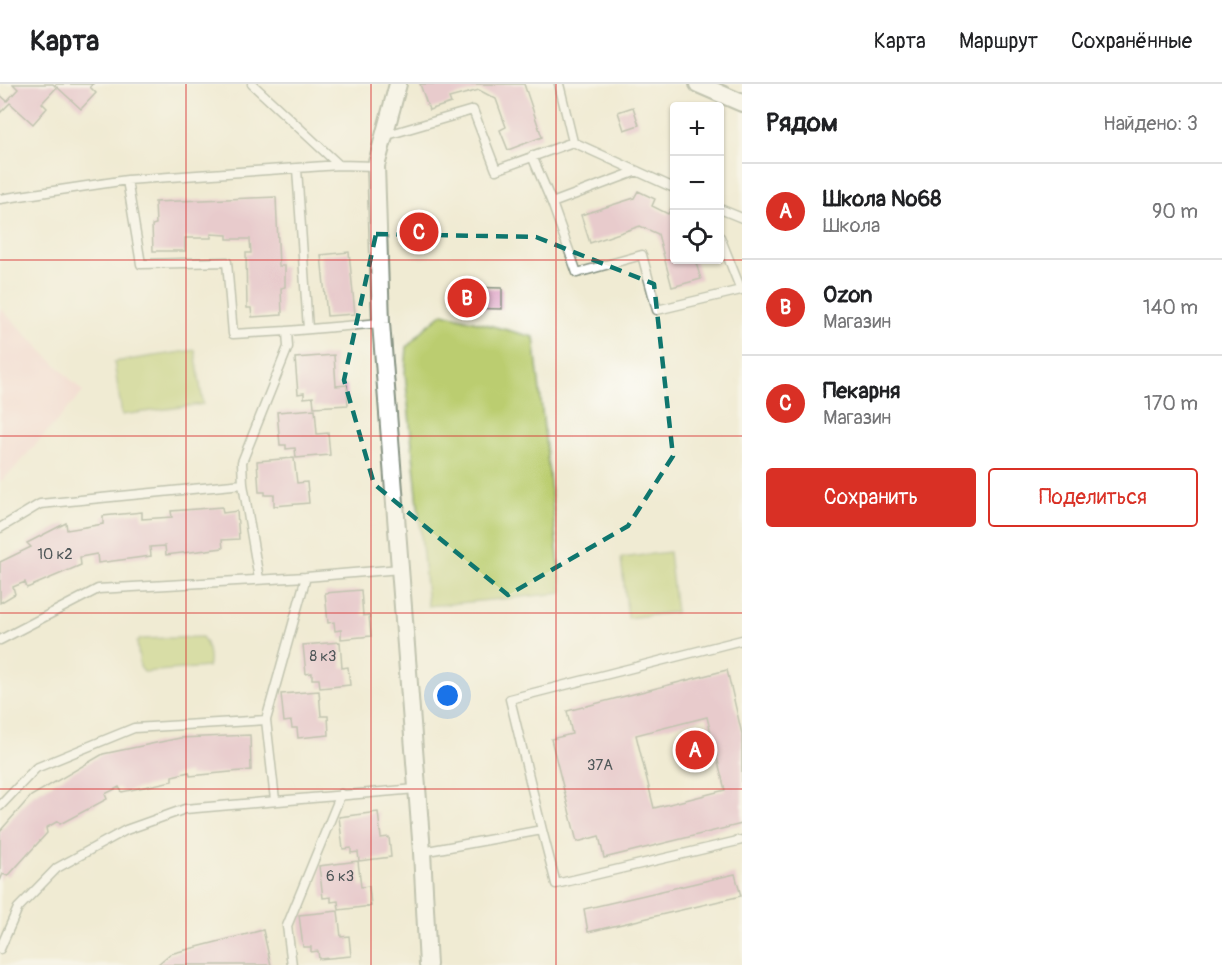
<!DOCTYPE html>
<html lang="ru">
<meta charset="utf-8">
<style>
:root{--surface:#fff;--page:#f2f2f2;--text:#202124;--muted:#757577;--line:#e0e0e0;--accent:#d93025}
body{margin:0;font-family:Pangolin,sans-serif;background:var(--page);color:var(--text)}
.controls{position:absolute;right:18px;top:18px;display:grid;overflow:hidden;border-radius:6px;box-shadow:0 2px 4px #0004}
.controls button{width:54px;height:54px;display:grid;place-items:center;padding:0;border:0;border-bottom:2px solid var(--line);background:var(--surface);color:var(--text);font:30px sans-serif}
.you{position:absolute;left:448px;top:612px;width:21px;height:21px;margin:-15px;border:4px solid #fff;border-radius:50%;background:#1a73e8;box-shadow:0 0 0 9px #1a73e833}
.badge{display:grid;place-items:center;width:39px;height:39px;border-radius:50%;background:var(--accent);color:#fff;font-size:20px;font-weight:700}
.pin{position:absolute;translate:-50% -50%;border:3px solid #fff;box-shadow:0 2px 6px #0006}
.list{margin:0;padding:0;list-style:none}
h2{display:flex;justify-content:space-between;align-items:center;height:78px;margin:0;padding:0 24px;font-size:26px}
h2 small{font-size:20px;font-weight:400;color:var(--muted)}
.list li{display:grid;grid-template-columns:39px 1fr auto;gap:18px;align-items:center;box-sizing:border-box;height:96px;padding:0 24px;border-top:2px solid var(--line)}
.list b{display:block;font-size:22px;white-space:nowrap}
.list p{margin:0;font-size:20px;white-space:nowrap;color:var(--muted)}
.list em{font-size:20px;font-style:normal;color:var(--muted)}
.actions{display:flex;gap:12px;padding:18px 24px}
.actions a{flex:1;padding:14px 0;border:2px solid var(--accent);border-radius:6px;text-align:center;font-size:21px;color:var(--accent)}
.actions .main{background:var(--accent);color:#fff}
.icon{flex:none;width:33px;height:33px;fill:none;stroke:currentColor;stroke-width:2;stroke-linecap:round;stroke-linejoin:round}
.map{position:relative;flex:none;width:742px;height:881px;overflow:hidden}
header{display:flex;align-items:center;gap:36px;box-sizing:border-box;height:84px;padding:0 30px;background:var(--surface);border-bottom:2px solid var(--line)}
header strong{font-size:28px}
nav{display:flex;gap:33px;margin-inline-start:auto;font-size:21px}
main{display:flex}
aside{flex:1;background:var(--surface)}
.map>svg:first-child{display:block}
.built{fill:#f7cfd2}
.green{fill:#bbcd70;stroke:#6d8552;stroke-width:1.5}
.building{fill:#dea4c4;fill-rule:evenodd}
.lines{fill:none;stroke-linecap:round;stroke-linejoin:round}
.lane-casing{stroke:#889484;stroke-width:11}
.street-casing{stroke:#889484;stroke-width:20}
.lane{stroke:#fff;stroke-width:8}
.street{stroke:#fff;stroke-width:16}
.marked{fill:none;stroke:#0f766e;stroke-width:4.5;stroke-dasharray:12 8;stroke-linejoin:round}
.grid{fill:none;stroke:#d62828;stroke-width:1.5;stroke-opacity:0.55}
.labels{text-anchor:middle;stroke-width:6;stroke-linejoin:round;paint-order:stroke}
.number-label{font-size:15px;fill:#4f5758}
</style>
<header>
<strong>Карта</strong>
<nav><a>Карта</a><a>Маршрут</a><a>Сохранённые</a></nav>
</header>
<main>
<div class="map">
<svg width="742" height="881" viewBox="0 0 742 881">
<rect width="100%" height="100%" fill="#fff"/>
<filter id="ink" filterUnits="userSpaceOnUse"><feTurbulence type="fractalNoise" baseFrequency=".0167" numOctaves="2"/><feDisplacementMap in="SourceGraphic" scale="12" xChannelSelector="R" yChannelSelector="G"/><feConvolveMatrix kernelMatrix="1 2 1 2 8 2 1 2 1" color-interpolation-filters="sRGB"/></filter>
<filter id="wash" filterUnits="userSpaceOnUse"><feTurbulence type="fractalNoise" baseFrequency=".008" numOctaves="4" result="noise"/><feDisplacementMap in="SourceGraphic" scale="24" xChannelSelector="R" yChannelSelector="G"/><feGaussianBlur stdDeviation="1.35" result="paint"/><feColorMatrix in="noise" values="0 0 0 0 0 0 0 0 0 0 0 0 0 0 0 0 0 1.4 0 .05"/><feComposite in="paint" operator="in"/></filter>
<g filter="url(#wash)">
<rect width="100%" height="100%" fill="#f0ebd3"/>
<path class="built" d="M0,224L83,308L11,388L0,398Z"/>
<path class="green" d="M443,229L534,253L562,509L428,522L405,289L407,263L425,244Z
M195,266L203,320L122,331L114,278Z
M669,468L676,528L628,534L621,474Z
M202,553C208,560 211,575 208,583L144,588L140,583L137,558L140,555Z"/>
<g id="blocks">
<path class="building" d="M13,0H53L55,2L56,0H93L90,3L96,9L81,25L57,3L42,19L47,24L33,40L10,19L0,29V11L7,17L18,5Z
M420,0H524L542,53L508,66L500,46L506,43L496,15L479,6L449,14L451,19L429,26Z
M633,23L639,41L624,46L618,28Z
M638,107L655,115L652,122L668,130L671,124L674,125V176H695L701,195L672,203L658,150L640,142L590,159L581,131L634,114Z
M276,113L279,182H285V203L281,204L282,231L252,233L251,224H247L246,169H251L250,155H227V151L211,150V154H185V167H153L152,141L156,140L155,118Z
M416,136L430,142L421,162L407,156Z
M349,168L355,230L327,232L321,171Z
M464,203L502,204V225L464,224Z
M334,271L336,302L347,301L348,321L314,323L313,313L304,314V309L298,310L295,274Z
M315,325L317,350L328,349L330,371L296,374L295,364L286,365V361H280L277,328Z
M294,374L297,399L307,398L309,419L274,422V411H265V408H259L257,377Z
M222,423L223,429L237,427L239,455L222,456L223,464L166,471L165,462L150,463L151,472L98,479L97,470L80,473L81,481L27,504L25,498L13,503L15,510L0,519V478L31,463L27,459L66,439L67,446L103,440V432L142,428V435L172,433L171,427Z
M361,506L363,532L369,531L371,552L341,555V546L335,547L334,538L328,539L325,509Z
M340,558L342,584L348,583L350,601L320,604L319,595H312V589L306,590L303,561Z
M727,586L742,650V740L604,774L599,752L577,758L551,655L572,650L567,627ZM707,633L725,706L654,724L636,651Z
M319,607L321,632H328L329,651L298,654L297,644H292L291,637L284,638L281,610Z
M250,651L251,686L190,692L189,688L172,692V697L122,708L119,703L105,710L107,715L60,740L58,737L46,744L47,749L8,792L3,790L0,797V747L31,712L103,670L180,654Z
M378,728L381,754L389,753L391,773L359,777L358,768L351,769V764L343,765L339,733Z
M358,777L361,803L369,802L371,822L339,826L338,817L331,818V813L323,814L319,782Z
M735,790L741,812L588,848L584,825Z
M338,827L341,853L349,852L351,872L319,875L318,867L311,868V863H303L299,831Z
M263,846L271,881H157L170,870Z"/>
</g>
</g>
<g filter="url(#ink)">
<use href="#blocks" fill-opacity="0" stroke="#889484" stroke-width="1.5"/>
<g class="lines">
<defs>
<path id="lane" d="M252,0L339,81
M559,0L573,58
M384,52L473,26L496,86L573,58L674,104
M532,72L552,119L577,189L642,171L657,226L741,206L720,153
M297,85L308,245
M127,96L141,180L227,178L233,250L287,247
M0,115L127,96L339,81L376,82
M552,119L637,87
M720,125L742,134
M243,400L259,495
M0,444L40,420L243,400L242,378L288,263L287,247L381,239
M0,556L98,505L306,493L400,485
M275,716L266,636L306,493
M0,722L36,684L134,644L266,636
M542,746L510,615L742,556
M422,768L542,746L556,800L742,756
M0,865L18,824L57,784L126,746L185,725L416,705
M292,881L287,842L341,710"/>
<path id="street" d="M398,0L376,82L381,239L422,768L428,881
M698,0L742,19"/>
</defs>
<use href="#lane" class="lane-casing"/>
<use href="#street" class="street-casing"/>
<use href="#lane" class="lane"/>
<use href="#street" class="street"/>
</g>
</g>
<path d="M0 0H742V881H0ZM376,150L536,153L654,200L673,372L628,442L508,511L374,400L344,296Z" fill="#f0ebd3" fill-opacity=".55" fill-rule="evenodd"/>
<path class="marked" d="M376,150L536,153L654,200L673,372L628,442L508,511L374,400L344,296Z"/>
<path class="grid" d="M186,0V881M371,0V881M556,0V881M0,176H742M0,352H742M0,529H742M0,705H742"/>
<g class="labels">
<g class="number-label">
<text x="55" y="475">10 к2</text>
<text x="323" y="577">8 к3</text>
<text x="600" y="686">37А</text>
<text x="340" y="797">6 к3</text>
</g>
</g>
</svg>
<div class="controls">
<button>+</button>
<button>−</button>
<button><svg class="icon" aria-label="locate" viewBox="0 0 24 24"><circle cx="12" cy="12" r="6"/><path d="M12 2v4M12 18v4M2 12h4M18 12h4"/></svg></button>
</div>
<div class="you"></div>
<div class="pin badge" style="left:695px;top:666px">A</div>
<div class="pin badge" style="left:467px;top:214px">B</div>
<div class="pin badge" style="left:419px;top:148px">C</div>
</div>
<aside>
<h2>Рядом<small>Найдено: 3</small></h2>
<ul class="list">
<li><span class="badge">A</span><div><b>Школа №68</b><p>Школа</p></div><em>90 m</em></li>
<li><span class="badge">B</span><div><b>Ozon</b><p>Магазин</p></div><em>140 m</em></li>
<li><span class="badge">C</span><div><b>Пекарня</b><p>Магазин</p></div><em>170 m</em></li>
</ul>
<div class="actions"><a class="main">Сохранить</a><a>Поделиться</a></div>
</aside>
</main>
